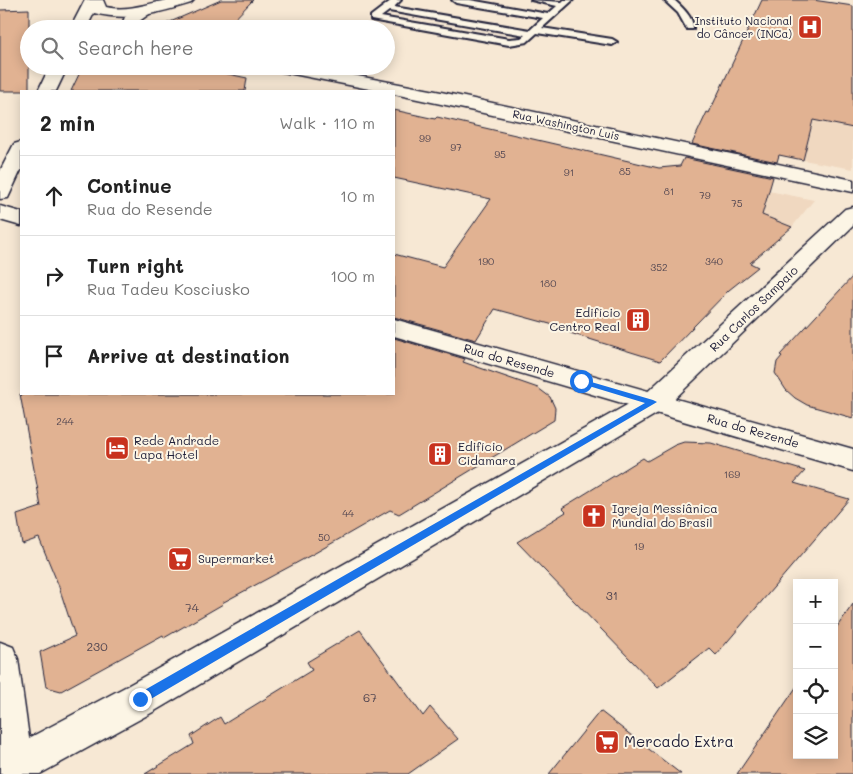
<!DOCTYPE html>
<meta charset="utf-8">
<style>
:root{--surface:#fff;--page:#f6f6f6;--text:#222;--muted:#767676;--line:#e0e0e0}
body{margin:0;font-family:Mali,sans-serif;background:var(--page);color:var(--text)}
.controls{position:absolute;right:15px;bottom:15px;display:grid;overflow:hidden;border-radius:0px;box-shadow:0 2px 12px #0003}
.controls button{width:45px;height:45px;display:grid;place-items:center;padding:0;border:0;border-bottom:1px solid var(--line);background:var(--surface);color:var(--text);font:25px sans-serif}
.stop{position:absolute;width:15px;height:15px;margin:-11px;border:4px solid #1a73e8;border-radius:50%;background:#fff}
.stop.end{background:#1a73e8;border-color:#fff;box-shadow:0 1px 5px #0008}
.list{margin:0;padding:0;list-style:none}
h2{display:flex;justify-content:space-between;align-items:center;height:65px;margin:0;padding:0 20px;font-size:21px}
h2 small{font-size:16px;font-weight:400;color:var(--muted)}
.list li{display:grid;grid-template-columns:32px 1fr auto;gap:15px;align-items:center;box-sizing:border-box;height:80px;padding:0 20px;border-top:1px solid var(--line)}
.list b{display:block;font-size:19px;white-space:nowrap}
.list p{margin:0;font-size:16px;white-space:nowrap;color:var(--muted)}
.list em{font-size:16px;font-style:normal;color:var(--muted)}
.icon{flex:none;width:28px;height:28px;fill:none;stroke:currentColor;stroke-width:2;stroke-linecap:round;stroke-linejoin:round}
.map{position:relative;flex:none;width:853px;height:774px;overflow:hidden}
.search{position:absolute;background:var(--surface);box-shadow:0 2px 12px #0003;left:20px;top:20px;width:375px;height:55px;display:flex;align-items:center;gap:12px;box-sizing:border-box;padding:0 18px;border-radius:28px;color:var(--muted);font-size:19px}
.panel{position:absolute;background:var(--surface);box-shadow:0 2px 12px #0003;left:20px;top:90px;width:375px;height:305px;border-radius:0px}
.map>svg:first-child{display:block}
.built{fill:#f0d8c0}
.building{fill:#e1b292;stroke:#22223b}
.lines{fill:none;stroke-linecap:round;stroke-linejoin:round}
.lane-casing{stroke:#22223b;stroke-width:4}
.street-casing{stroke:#22223b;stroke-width:3}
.secondary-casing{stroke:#22223b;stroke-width:3}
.lane{fill:#fcf5e5;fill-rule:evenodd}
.street{fill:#fcf5e5;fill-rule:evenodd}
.secondary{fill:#fcf5e5;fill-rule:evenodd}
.route{fill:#1a73e8}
.labels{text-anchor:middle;stroke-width:4;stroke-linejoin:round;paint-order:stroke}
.number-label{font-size:10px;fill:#524651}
.far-poi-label{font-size:11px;fill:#22223b;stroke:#fcf5e5;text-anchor:end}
.far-street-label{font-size:11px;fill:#22223b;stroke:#fcf5e5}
.street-label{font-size:12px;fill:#22223b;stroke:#fcf5e5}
.poi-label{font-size:12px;fill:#22223b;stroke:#fcf5e5;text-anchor:start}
.near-number-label{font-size:12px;fill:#524651}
.near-poi-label{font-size:15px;fill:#22223b;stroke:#fcf5e5;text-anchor:start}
</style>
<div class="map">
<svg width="853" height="774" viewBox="0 0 853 774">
<rect width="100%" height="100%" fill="#f7e8d4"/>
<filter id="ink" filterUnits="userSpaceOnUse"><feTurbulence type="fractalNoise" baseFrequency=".02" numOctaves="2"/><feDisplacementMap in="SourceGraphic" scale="10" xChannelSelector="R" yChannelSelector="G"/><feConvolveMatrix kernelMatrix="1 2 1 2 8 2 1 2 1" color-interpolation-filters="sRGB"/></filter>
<g filter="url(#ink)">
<path class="built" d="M814,120L853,128V169L803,160Z
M769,191L814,200L792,227L762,215Z"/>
<path class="building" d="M221,0H253L225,29H154Z
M762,0H813L853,6V128L813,120L803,160L779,155L777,162L692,144L707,112L709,113Z
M29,9V91H0V10Z
M83,66H191L247,78L245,91H71Z
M394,110L435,119L437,117L659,168L680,166L684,158L773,177L762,215L792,227L750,263L758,267L729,290L660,361L570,333L572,330L495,309L476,340L394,317V254L443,267L491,199L394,178Z
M853,276V418L807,405L795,398L786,390L775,373L777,362L782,356L780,355Z
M394,338L465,359L463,362L538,388L550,397L555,408L554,420L399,514L390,510L315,553L222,603L223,604L164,638L163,635L61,691L46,687L40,652L75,636L58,584L39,538L22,544L17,515L41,507L20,394H394Z
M684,442L711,443L805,471L794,483L849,499L716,655L709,648L658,688L517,542L566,512L562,508L643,458L647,461L675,445Z
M853,604V774H737L797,686V755H834V631Z
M360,630L423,716L430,707L458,739L408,774H145L194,744L191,736L220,717L224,724L312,670L307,662Z
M600,711L623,729L681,774H549Z"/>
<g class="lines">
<defs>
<path id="lane" d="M392,0H401L394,7L530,30L543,18L456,3L452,0H470L548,14L557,6L531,0L562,2L564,0H573L542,28L612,39L617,42L612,45L537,33L527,42L509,45L371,20V16ZM389,11L525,35L521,38L509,39L381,17Z
M664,0H674C682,7 694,18 693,29H687L678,13Z"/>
<path id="street" d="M144,7L150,9L152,12L138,22L136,29H120L125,17Z
M269,66H306L441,92L853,180V192L394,94V91H379L278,71L272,70Z
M0,206L21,212V226L0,220Z
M394,319L853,449V471L394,336Z"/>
<path id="secondary" d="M85,0H103L106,7C129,12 147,3 169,0C177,0 186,0 194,0L191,3C158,13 129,22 94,13L86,29H70Z
M50,66H68L56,91H38Z
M21,142V170L8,198L0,199V171L14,144Z
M853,207V226L663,410L153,712L40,774H0V642L13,647L18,659L29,738L127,686L643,396L845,209Z"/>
</defs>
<use href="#lane" class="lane-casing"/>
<use href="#street" class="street-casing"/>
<use href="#secondary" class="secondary-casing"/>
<use href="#lane" class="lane"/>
<use href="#street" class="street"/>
<use href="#secondary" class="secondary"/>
</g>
</g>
<path class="route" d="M579,379H581L653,400L657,402L144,703L140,704L136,703L135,699L136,695L645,403L579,383Z"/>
<defs>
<symbol id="hospital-square" viewBox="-11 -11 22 22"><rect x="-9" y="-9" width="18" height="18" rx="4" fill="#c8321e" stroke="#fcf5e5"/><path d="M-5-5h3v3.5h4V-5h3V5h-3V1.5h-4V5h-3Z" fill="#fff"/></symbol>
<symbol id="building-square" viewBox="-11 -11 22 22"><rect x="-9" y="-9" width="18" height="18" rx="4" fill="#c8321e" stroke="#fcf5e5"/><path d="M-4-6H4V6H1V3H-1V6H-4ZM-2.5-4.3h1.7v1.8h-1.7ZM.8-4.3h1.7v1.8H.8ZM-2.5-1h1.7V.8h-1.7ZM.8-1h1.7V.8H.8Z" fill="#fff"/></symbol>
<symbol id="hotel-square" viewBox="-11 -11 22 22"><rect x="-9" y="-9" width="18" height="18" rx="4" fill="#c8321e" stroke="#fcf5e5"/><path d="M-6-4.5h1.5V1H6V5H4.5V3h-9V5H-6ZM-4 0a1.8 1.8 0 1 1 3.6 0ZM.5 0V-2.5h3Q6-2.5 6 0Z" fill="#fff"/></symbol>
<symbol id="church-square" viewBox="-11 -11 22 22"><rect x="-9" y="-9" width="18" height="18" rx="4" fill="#c8321e" stroke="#fcf5e5"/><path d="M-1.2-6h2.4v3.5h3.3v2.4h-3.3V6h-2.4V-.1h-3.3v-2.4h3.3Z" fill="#fff"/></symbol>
<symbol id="supermarket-square" viewBox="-11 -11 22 22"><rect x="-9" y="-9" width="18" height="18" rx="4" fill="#c8321e" stroke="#fcf5e5"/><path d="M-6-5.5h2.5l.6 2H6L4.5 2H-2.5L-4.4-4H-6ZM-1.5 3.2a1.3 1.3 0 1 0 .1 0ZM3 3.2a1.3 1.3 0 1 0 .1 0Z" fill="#fff"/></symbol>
</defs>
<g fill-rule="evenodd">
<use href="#hospital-square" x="796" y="13" width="28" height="28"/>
<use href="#building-square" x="624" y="306" width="28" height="28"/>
<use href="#hotel-square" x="103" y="434" width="28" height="28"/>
<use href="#building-square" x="426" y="440" width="28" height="28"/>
<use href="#church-square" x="580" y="502" width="28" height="28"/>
<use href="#supermarket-square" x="166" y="545" width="28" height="28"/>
<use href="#supermarket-square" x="593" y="728" width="28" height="28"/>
</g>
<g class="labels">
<g class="number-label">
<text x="425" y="142">99</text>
<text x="456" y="151">97</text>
<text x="500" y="158">95</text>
<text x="625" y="175">85</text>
<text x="569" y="176">91</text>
<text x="669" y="195">81</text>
<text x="705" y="199">79</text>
<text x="737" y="207">75</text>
<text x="486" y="265">190</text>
<text x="714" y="265">340</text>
<text x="659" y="271">352</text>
<text x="548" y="287">180</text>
<text x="65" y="425">244</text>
<text x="732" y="478">169</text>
<text x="348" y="517">44</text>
<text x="324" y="541">50</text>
<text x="639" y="550">19</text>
</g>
<g class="far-poi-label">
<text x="792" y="25">Instituto Nacional<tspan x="792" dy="13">do Câncer (INCa)</tspan></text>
</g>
<g class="far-street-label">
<text transform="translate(566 125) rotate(12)" y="4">Rua Washington Luis</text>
</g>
<g class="street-label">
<text transform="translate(754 309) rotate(-44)" y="4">Rua Carlos Sampaio</text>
<text transform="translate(509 361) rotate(16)" y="4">Rua do Resende</text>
<text transform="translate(753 431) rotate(16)" y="4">Rua do Rezende</text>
</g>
<g class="poi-label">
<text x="620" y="317" text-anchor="end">Edifício<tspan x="620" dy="14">Centro Real</tspan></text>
<text x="134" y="445">Rede Andrade<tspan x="134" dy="14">Lapa Hotel</tspan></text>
<text x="458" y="451">Edifício<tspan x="458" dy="14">Cidamara</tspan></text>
<text x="612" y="513">Igreja Messiânica<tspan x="612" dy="14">Mundial do Brasil</tspan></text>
<text x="198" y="563">Supermarket</text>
</g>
<g class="near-number-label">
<text x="612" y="600">31</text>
<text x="192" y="612">74</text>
<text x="97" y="651">230</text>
<text x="370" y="702">67</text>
</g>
<g class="near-poi-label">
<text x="624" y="747">Mercado Extra</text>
</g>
</g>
</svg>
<div class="controls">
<button>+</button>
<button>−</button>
<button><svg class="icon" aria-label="locate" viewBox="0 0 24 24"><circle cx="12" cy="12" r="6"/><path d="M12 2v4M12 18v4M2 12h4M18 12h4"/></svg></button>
<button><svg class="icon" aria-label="layers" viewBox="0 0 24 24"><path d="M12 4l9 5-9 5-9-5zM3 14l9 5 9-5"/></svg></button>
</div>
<div class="stop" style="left:581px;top:381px"></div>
<div class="stop end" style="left:140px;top:699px"></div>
<div class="search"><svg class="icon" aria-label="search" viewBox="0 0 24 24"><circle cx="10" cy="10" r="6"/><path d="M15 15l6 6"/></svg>Search here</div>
<section class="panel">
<h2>2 min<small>Walk · 110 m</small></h2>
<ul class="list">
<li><svg class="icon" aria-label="ahead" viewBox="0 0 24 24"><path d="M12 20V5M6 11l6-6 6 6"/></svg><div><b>Continue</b><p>Rua do Resende</p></div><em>10 m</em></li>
<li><svg class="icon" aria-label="right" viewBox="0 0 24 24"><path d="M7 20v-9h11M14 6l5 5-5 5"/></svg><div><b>Turn right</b><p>Rua Tadeu Kosciusko</p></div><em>100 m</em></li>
<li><svg class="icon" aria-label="arrive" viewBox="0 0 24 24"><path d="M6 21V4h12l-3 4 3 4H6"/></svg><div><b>Arrive at destination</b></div></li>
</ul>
</section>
</div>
